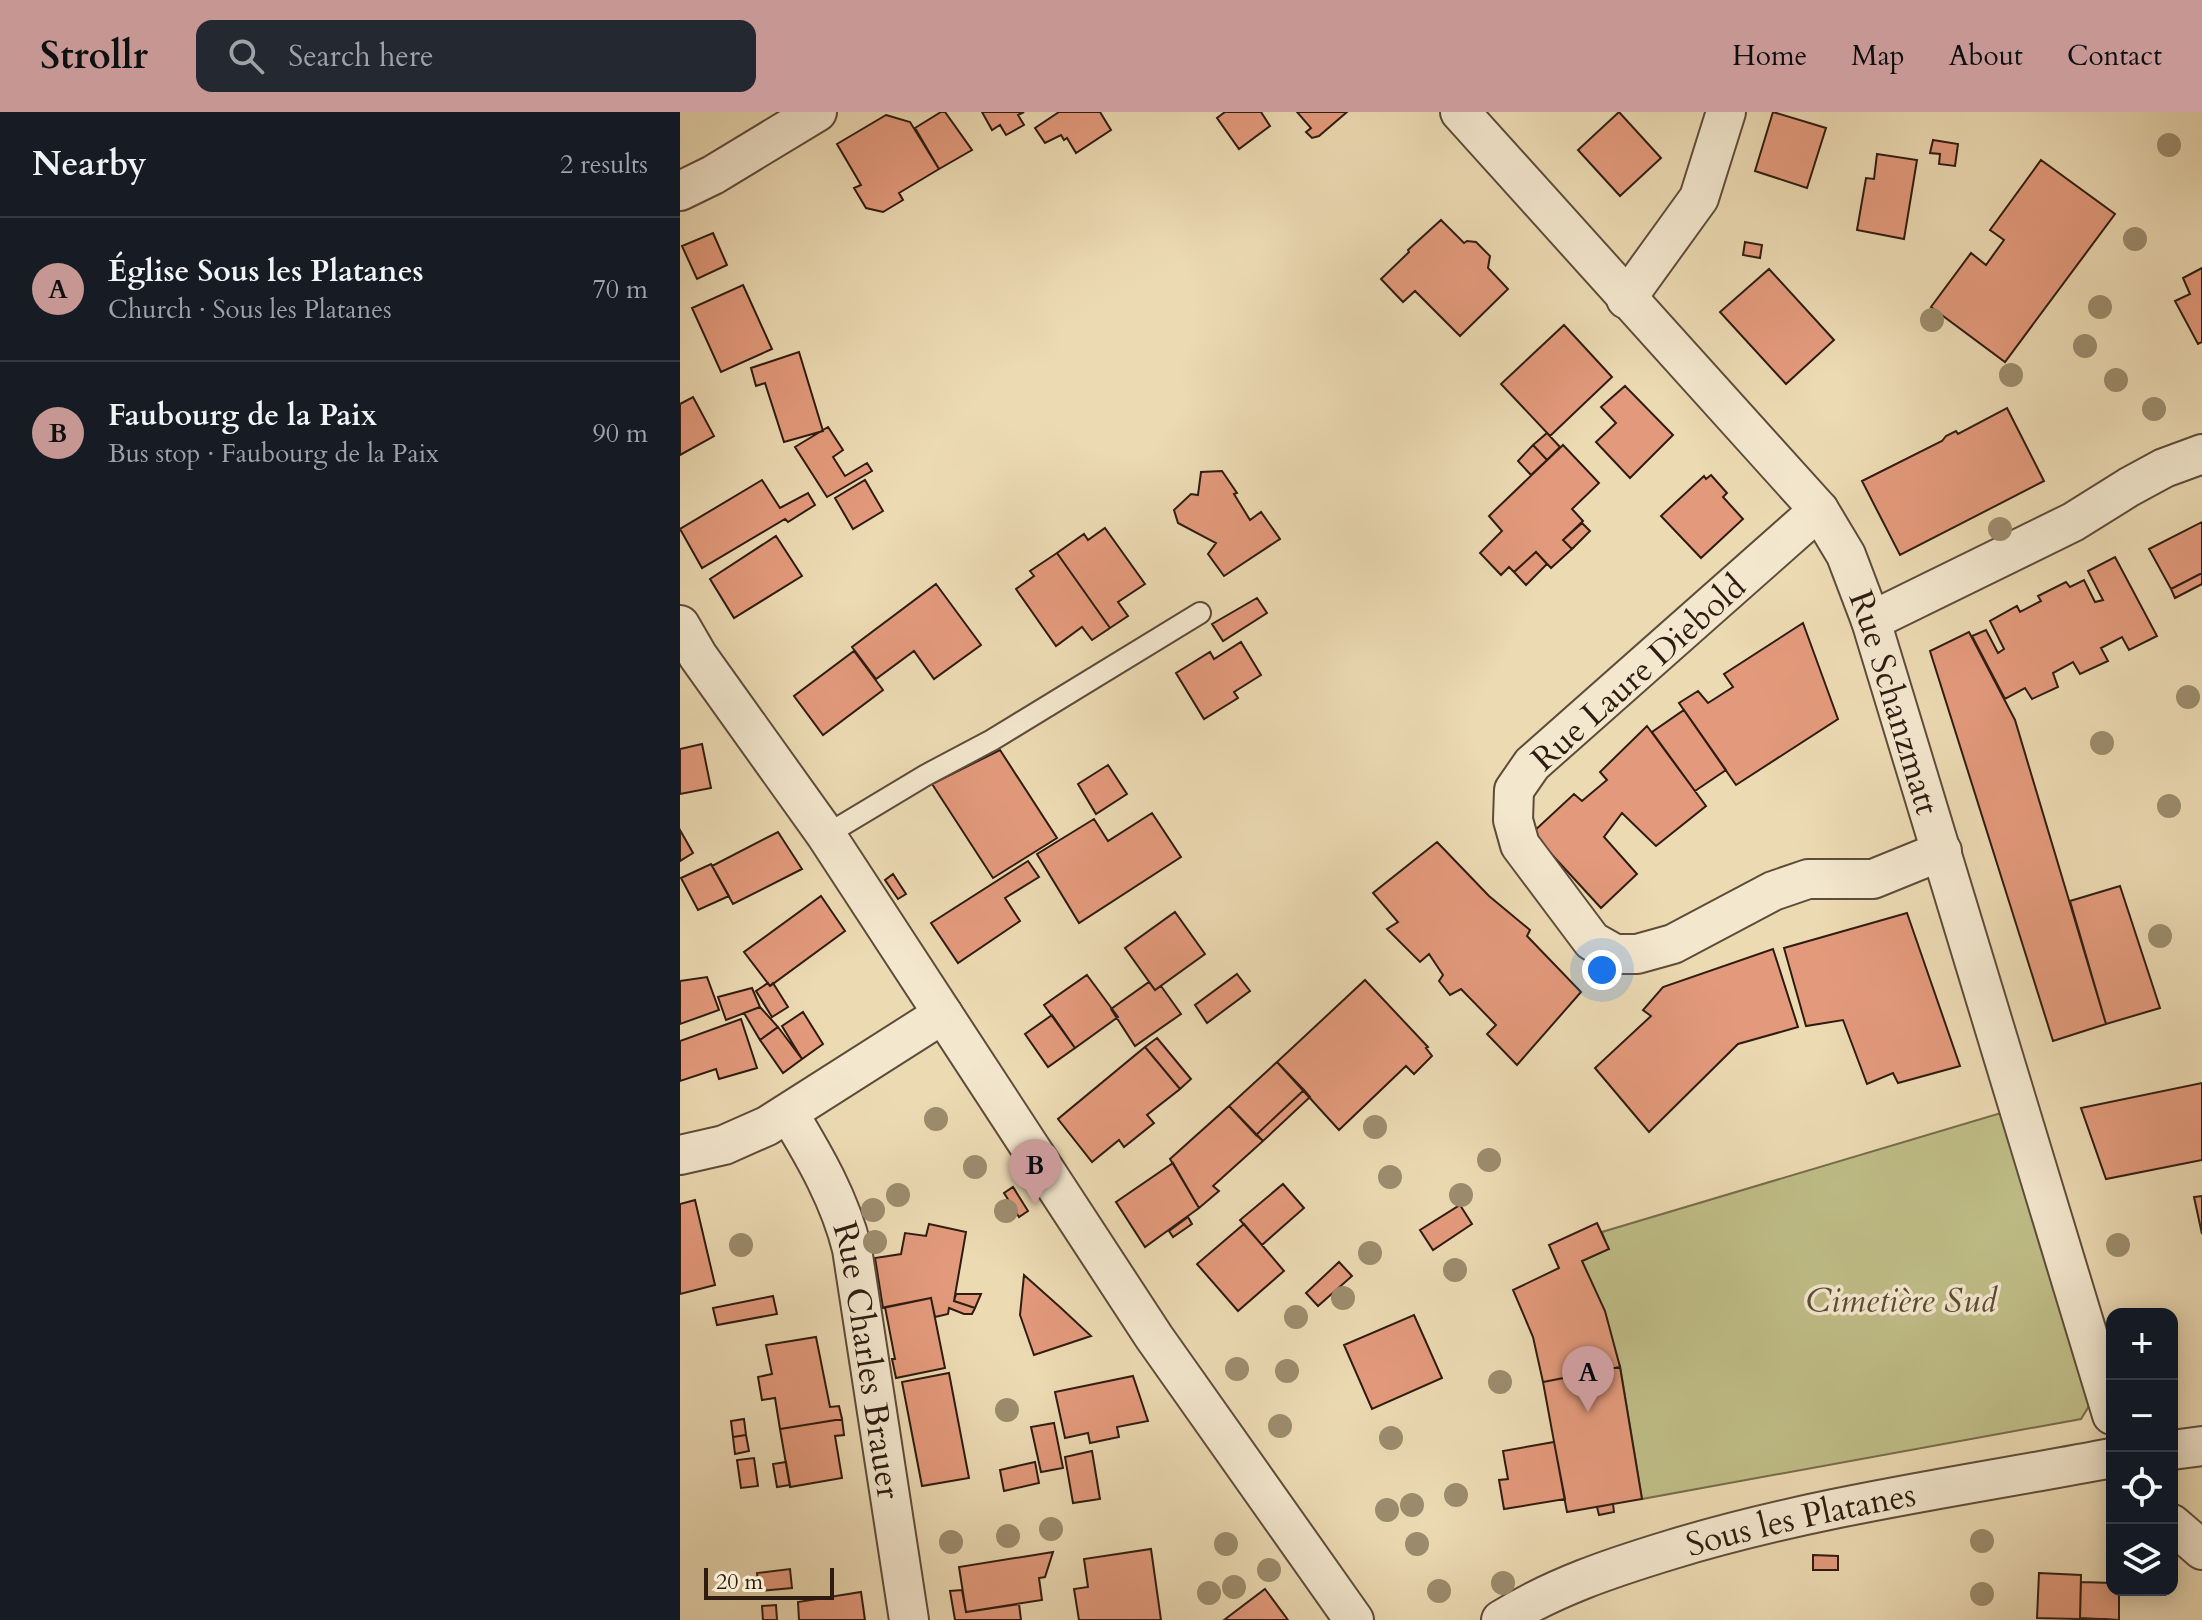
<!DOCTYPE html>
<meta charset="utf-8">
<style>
:root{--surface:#171b24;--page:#242831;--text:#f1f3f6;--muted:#9ea1a6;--line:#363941;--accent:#c59692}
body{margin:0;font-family:Cardo,serif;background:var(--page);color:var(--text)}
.controls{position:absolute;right:24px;bottom:24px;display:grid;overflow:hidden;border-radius:16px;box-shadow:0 4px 20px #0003}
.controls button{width:72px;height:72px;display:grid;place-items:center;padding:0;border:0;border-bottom:2px solid var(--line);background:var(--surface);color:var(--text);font:40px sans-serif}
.scale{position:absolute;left:24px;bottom:20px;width:130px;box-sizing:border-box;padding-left:8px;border:4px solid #2f1c11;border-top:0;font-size:22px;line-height:28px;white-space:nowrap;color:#2f1c11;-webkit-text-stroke:6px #f3e7ce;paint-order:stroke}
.you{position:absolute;left:922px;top:858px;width:28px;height:28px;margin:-20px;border:6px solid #fff;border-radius:50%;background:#1a73e8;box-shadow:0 0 0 12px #1a73e833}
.badge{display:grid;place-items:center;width:52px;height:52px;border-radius:50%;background:var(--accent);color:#111;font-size:26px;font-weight:700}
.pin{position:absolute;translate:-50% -66px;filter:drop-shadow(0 2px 4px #0008)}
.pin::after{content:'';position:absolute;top:42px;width:28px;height:24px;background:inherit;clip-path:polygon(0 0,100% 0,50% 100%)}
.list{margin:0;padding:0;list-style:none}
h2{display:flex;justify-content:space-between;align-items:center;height:104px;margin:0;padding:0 32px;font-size:34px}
h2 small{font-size:26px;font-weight:400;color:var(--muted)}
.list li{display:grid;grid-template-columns:52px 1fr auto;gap:24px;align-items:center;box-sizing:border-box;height:144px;padding:0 32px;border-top:2px solid var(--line)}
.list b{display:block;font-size:30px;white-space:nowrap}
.list p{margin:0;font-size:26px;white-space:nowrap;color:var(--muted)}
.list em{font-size:26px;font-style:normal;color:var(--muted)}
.icon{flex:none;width:44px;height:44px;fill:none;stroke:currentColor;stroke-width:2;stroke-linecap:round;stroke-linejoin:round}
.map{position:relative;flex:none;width:1522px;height:1508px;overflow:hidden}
header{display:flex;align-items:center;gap:48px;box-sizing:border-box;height:112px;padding:0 40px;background:var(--accent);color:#111}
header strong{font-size:38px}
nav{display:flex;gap:44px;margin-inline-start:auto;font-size:28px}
.search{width:560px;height:72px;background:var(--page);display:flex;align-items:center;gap:20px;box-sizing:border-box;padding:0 28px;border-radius:16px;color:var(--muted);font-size:30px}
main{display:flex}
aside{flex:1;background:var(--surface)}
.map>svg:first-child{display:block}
.green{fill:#bfbd87;stroke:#776c4c;stroke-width:2}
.building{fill:#e39a7c;stroke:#2f1c11;stroke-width:2}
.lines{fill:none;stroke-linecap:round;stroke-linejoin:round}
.service-casing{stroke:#5e4c3a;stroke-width:24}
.minor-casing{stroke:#5e4c3a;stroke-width:42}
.service{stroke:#f3e7ce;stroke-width:20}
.minor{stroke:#f3e7ce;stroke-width:38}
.tree{fill:#9c8c6d}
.labels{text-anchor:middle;stroke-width:7;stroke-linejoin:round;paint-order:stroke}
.street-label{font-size:34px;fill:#2f1c11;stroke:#f3e7ce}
.park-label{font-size:34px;font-style:italic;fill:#5a4c34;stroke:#f3e7ce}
</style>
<header>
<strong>Strollr</strong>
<div class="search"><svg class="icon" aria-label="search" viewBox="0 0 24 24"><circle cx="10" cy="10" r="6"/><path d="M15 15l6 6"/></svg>Search here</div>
<nav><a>Home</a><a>Map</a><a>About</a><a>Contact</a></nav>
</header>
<main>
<aside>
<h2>Nearby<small>2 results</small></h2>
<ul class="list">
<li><span class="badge">A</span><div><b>Église Sous les Platanes</b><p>Church · Sous les Platanes</p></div><em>70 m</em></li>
<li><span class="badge">B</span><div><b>Faubourg de la Paix</b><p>Bus stop · Faubourg de la Paix</p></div><em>90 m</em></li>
</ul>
</aside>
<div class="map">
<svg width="1522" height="1508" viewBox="0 0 1522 1508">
<rect width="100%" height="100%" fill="#ecdab3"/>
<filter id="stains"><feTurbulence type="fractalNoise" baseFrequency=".0025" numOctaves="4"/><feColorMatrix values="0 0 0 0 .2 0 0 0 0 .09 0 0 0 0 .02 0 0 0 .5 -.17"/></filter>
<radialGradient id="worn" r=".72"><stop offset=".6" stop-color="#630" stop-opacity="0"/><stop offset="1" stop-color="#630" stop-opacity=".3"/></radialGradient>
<path class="green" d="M1321,1001L1409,1294L1401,1307L962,1387L940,1254L902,1149L928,1137L922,1120Z"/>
<path class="building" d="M261,0H265L292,38L259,57L235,16Z
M302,0H344L338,3L344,13L326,23L320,13L312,18Z
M379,0H420L431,18L396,41L387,26L384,28L381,23L365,31L355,16Z
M545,0H581L590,14L559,37L537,6Z
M617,0H667L639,24L632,26L626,20L631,16Z
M939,0L981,46L940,84L898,38Z
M1093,0L1146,16L1127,76L1075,59Z
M206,3L230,10L259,57L219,81L223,88L203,100L186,96L174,76L181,73L157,32Z
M1253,28L1278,32L1275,54L1259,52L1260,42L1250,41Z
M1197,42L1237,48L1224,127L1177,118L1186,66L1194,67Z
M1361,48L1435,102L1325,250L1251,195L1291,141L1306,153L1324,128L1310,118Z
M761,108L784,131L787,129L796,130L810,144L808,156L828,177L780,224L735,179L723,190L701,167L729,140L728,138Z
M33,121L47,153L17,167L2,134Z
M1065,130L1082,133L1080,146L1063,143Z
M1522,156V230L1518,232L1495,189L1510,182L1503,166Z
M1089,157L1154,228L1106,272L1040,200Z
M63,173L92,237L41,260L12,196Z
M884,213L932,265L870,324L821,272Z
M119,240L143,319L104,330L85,271L76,274L71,256Z
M945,274L993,323L950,366L916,330L936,311L921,295Z
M13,285L34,324L0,343V292Z
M1327,296L1364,369L1220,443L1182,369L1262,329L1266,324L1276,319L1278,322Z
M148,315L163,338L153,345L165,364L187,351L192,359L147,385L115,335Z
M867,321L880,335L867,348L853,333Z
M853,333L867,348L851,363L838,349Z
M883,333L919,371L892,397L903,409L883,428L892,437L871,456L856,440L834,460L829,455L821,463L800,441L822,419L809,404Z
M542,359L557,381L554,382L570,408L581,400L600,427L544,464L528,442L536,431L498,411L494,398L511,382L518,383L521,360Z
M1031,363L1047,381L1043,385L1063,407L1021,446L981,404L1024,364L1026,367Z
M82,368L100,396L128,381L135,393L108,410L105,407L22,456L0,417Z
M185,368L203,399L173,417L155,386Z
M1522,410V461L1491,477L1469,437Z
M902,411L910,419L892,437L883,428Z
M425,416L465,472L438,490L448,504L430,516L377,441L404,422L408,428Z
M96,424L122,464L54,506L30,467Z
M856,440L867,452L846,473L834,460Z
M377,441L430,516L412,528L402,515L376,534L336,477L354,464L350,459Z
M1435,445L1477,524L1449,538L1442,525L1421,536L1428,549L1400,562L1393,550L1373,561L1378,575L1352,587L1345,576L1325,587L1292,524L1306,518L1318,541L1324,537L1310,509L1337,494L1340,500L1361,489L1358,484L1386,470L1390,475L1404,468L1415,490L1423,488L1408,459Z
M1522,461V472L1495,486L1491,477Z
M256,472L301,533L254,567L234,539L196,567L172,535Z
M577,486L587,501L543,529L532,512Z
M1123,511L1158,607L1056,673L999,591L1018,579L1028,591L1053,575L1044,562Z
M1289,520L1335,608L1426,912L1373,929L1250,539Z
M561,530L581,563L554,580L558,586L524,607L496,561L530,540L534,547Z
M174,539L203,578L143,623L114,584Z
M1004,598L1046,658L1015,679L972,620Z
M967,614L1026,694L976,734L942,701L924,725L957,762L921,796L852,721L894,682L902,689L927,668L920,660Z
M22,632L31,676L0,682V637Z
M320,638L377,726L313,766L252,672Z
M428,653L447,682L416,702L398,672Z
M472,701L501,745L399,811L357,742L414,707L428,729Z
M0,718L13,741L0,749Z
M98,720L122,757L53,792L32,754Z
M757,730L809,784L850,818L847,824L901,880L837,953L807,922L816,913L781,877L770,883L759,869L763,863L749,842L740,850L707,817L718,810L693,781Z
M348,749L359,765L325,786L340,809L278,851L251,811Z
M31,752L49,784L18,798L1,766Z
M213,762L226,782L218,787L205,768Z
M1440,774L1480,896L1426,912L1390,789Z
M141,784L165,819L90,874L64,840Z
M495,800L525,842L475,878L445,836Z
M1227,801L1280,954L1218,971L1213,961L1187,972L1163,908L1126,914L1104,836Z
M1093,837L1118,915L1058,932L969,1020L915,956L971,904L963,898L983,875Z
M557,862L570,879L527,911L515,893Z
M407,863L438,905L395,936L364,893Z
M27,865L39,898L0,912V869Z
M685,868L748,935L746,936L752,944L734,962L726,954L659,1018L597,950Z
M469,870L475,878L481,874L501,902L455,934L431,897Z
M88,871L90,874L93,871L108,895L92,905L76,879Z
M72,876L80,895L46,908L38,885Z
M80,895L98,915L80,928L64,901Z
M123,900L143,932L122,947L102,914Z
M372,903L395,936L368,955L345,922Z
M61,907L77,956L39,967L36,957L0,969V929Z
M98,915L122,947L103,961L80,928Z
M477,926L511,967L500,977L465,935Z
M465,935L500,977L467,1003L474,1011L444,1035L439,1028L412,1050L378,1007Z
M597,950L624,978L576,1023L549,994Z
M1522,971V1048L1426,1067L1401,996Z
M624,978L630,985L583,1029L576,1023Z
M549,994L583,1029L533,1074L539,1079L519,1096L490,1047Z
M493,1051L519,1096L465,1135L436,1090Z
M603,1072L624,1096L582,1133L560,1108Z
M333,1075L348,1099L339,1105L324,1081Z
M1522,1084V1122L1514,1085Z
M15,1088L35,1173L0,1182V1092Z
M780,1093L792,1112L753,1138L740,1118Z
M508,1105L512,1112L493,1125L489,1119Z
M917,1111L929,1137L902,1149L925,1199L940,1255L863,1270L853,1225L833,1178L879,1156L869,1133Z
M249,1112L286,1120L274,1189L295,1196L292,1202H284L269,1196L268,1202L255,1205L251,1186L203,1196L195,1146L221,1142L225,1121L246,1124Z
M564,1112L604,1159L558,1199L517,1152Z
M659,1150L672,1164L638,1194L626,1181Z
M344,1163L381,1196L411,1224L354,1243L340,1203Z
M276,1182H301L295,1196L274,1189Z
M93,1184L97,1202L37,1213L33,1196Z
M251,1186L265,1256L216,1266L212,1247H215L205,1195Z
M734,1203L762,1266L692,1297L664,1233Z
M136,1225L150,1295L159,1294L162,1307L100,1317L95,1286L82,1288L78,1265L92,1262L86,1233Z
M940,1255L962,1387L887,1400L863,1270Z
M269,1261L289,1366L242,1374L222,1270Z
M453,1264L468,1309L437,1315L439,1325L410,1331L408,1321L385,1326L375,1280Z
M64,1307L66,1323L53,1325L51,1309Z
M162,1307L164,1323L155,1324L162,1366L110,1375L100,1317Z
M374,1311L383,1356L361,1360L351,1315Z
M66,1323L69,1339L55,1342L53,1325Z
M874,1330L885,1387L824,1397L819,1368L828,1367L823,1339Z
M412,1339L420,1387L393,1391L385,1345Z
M74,1346L78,1374L61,1376L57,1348Z
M106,1350L110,1373L97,1375L93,1352Z
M355,1350L359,1371L324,1379L320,1358Z
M933,1392L934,1400L919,1403L917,1395Z
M471,1437L481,1508H399L394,1477L408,1475L404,1447Z
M373,1440L365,1465L359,1466L362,1488L286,1500L279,1455Z
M1133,1443L1158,1444V1458H1133Z
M110,1457L112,1476L79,1479L77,1461Z
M1359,1461L1401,1463L1400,1506L1439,1508L1357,1506Z
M1401,1470L1432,1471V1478H1439V1508L1400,1506Z
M585,1477L608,1508H544Z
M282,1478L286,1500L339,1492L341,1508H275L270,1479Z
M181,1480L185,1508H119L118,1490Z
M96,1493L97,1508H83L82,1494Z"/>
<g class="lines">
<defs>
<path id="service" d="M146,723L246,663L312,628L520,501"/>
<g id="minor">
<path id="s1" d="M780,0L1139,398L1166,443L1191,509L1432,1303"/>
<path d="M0,79L33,63L137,0"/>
<path d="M946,187L1019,86L1046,0"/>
<path d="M1139,398L852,652L834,678L833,708L840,733L912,829L935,842H957L993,832L1093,779L1128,767H1193L1262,739"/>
<path d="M1191,509L1393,410L1449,375L1484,356L1522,342"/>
<path d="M0,513L18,544L146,723L474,1225L674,1508"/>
<path id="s2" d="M109,1002C135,1045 160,1088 172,1137L229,1508"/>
<path d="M0,1043L44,1033L87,1014L263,902"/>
<path d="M1492,1338L1522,1334"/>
<path d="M1492,1412L1522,1438"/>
<path id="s3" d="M821,1508C874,1475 931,1456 990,1438C1134,1394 1284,1374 1432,1346"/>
</g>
</defs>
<use href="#service" class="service-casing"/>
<use href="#minor" class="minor-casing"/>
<use href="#service" class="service"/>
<use href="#minor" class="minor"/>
</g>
<g class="tree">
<circle cx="1489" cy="33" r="12"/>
<circle cx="1455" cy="127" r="12"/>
<circle cx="1420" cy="195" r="12"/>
<circle cx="1252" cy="208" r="12"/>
<circle cx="1405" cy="234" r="12"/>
<circle cx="1331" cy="263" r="12"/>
<circle cx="1436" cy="268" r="12"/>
<circle cx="1474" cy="297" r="12"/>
<circle cx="1320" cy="417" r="12"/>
<circle cx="1508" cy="585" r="12"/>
<circle cx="1422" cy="631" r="12"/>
<circle cx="1489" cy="694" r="12"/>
<circle cx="1480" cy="824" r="12"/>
<circle cx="256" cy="1007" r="12"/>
<circle cx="695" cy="1015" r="12"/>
<circle cx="809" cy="1048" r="12"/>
<circle cx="295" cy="1055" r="12"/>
<circle cx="710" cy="1065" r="12"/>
<circle cx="218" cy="1083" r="12"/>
<circle cx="781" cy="1083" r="12"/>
<circle cx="193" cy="1098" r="12"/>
<circle cx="326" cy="1099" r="12"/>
<circle cx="195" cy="1130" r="12"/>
<circle cx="61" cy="1133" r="12"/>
<circle cx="1438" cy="1133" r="12"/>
<circle cx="690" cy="1141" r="12"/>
<circle cx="775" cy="1158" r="12"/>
<circle cx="663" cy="1186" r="12"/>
<circle cx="616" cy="1205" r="12"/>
<circle cx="557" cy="1257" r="12"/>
<circle cx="607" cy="1259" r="12"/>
<circle cx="820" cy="1270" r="12"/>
<circle cx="327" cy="1298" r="12"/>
<circle cx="600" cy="1314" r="12"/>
<circle cx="711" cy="1326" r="12"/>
<circle cx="776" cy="1383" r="12"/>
<circle cx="732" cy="1393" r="12"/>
<circle cx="707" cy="1398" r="12"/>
<circle cx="371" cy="1417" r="12"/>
<circle cx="328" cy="1424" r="12"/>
<circle cx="1302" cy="1429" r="12"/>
<circle cx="271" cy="1430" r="12"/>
<circle cx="546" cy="1432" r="12"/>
<circle cx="737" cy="1432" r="12"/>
<circle cx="589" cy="1458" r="12"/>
<circle cx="823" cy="1471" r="12"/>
<circle cx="554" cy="1475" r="12"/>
<circle cx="759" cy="1479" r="12"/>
<circle cx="529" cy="1481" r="12"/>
<circle cx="1302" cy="1482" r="12"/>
</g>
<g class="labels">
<g class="street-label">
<text transform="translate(958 560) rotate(-42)" y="12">Rue Laure Diebold</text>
<text dy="12" stroke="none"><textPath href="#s1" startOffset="744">Rue Schanzmatt</textPath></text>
<text dy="12" stroke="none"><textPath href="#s2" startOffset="262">Rue Charles Brauer</textPath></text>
<text dy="12" stroke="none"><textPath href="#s3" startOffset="318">Sous les Platanes</textPath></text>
</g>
<g class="park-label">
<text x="1221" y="1200">Cimetière Sud</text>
</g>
</g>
<rect width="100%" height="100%" filter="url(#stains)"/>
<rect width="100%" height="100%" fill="url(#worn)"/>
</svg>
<div class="controls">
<button>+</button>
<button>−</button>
<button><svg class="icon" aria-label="locate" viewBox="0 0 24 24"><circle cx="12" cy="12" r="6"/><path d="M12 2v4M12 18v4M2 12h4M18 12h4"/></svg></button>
<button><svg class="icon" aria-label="layers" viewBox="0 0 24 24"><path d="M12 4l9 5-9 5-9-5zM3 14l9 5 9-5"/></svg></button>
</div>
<div class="scale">20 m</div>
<div class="you"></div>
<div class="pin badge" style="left:908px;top:1300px">A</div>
<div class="pin badge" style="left:355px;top:1093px">B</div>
</div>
</main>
